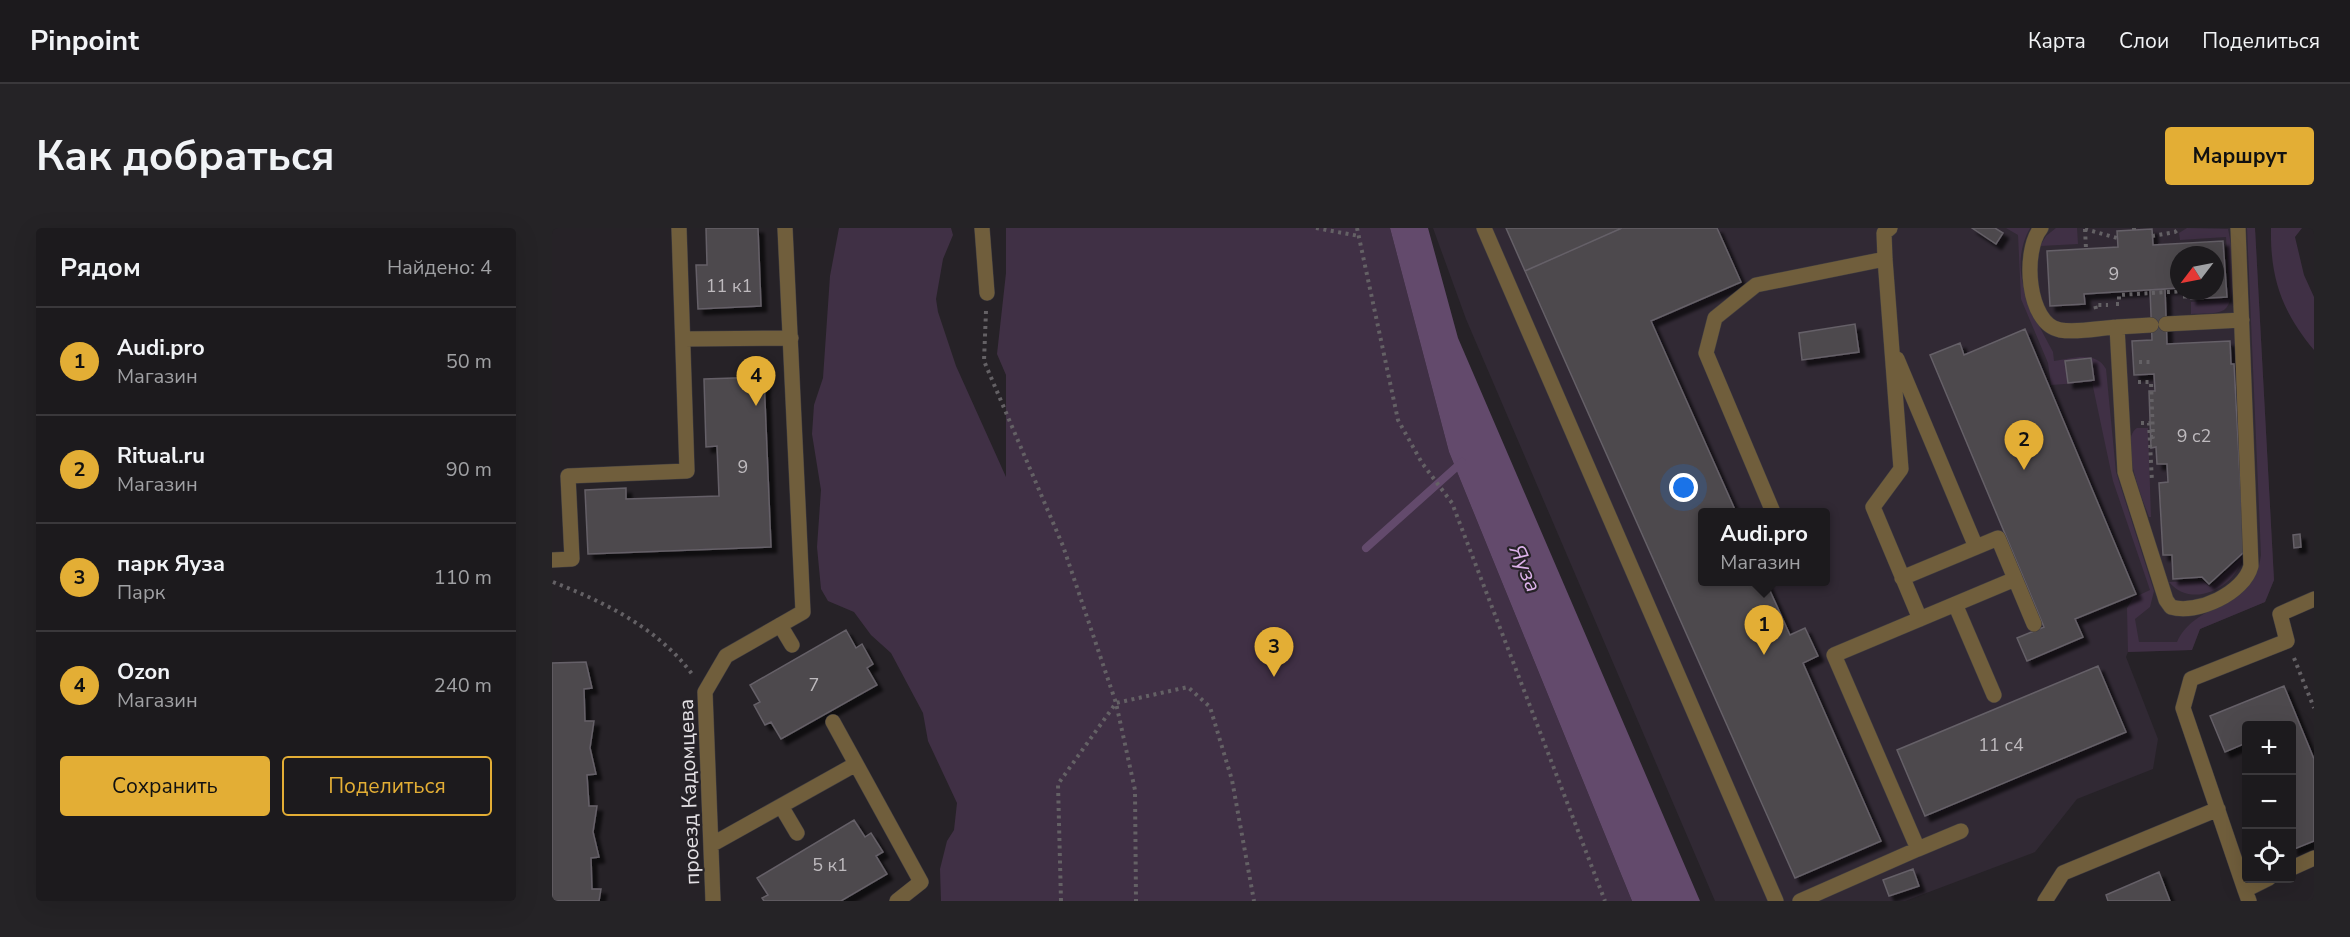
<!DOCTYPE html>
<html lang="ru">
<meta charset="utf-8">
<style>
:root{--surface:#1c1a1d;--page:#252326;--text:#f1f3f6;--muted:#a0a1a4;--line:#3a383b;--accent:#e3ae35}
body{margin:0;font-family:"Nunito Sans",sans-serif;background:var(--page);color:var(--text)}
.controls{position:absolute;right:18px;bottom:18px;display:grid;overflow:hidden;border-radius:6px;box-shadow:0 6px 24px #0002}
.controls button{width:54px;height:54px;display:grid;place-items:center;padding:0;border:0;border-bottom:2px solid var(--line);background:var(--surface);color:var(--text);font:30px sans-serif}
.compass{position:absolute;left:1618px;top:18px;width:54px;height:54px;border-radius:50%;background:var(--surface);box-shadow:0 6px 24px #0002;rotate:238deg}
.you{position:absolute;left:1132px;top:260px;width:21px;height:21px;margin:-15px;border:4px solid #fff;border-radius:50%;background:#1a73e8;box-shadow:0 0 0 9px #1a73e833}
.badge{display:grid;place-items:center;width:39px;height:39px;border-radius:50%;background:var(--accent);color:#111;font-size:20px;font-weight:700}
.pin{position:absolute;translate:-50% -50px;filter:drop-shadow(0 2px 3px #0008)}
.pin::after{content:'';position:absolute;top:32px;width:21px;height:18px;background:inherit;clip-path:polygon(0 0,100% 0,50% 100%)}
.popup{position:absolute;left:1146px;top:280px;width:132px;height:78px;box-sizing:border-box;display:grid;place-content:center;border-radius:6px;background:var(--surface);filter:drop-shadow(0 2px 4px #0005);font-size:20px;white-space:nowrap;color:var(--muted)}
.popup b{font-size:22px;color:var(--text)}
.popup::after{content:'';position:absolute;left:50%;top:100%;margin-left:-12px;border:12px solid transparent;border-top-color:var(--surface)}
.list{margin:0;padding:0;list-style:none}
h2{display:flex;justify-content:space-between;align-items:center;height:78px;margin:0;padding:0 24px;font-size:26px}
h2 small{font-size:20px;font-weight:400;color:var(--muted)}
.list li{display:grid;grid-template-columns:39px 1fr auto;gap:18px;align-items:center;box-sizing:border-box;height:108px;padding:0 24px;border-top:2px solid var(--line)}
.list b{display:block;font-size:22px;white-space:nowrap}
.list p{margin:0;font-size:20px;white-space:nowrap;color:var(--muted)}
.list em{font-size:20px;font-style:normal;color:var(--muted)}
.actions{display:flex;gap:12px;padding:18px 24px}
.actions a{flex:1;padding:14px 0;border:2px solid var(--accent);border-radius:6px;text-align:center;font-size:21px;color:var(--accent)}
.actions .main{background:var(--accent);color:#111}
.icon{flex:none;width:33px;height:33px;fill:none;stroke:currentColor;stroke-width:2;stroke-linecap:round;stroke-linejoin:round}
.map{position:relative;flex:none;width:1762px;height:673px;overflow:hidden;border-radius:6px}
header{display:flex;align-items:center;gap:36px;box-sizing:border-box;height:84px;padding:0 30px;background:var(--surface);border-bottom:2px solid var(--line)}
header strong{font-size:28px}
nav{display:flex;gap:33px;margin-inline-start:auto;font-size:21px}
.intro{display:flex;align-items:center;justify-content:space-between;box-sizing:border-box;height:144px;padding:0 36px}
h1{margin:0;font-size:42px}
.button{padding:15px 27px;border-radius:6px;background:var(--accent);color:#111;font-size:21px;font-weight:700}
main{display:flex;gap:36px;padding:0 36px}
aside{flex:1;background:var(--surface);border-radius:6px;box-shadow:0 6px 24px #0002}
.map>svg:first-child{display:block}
.built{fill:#312934;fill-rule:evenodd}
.green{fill:#403045}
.water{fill:#634a6c}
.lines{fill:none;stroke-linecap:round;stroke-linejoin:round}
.stream{stroke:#634a6c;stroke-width:8}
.building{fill:#4d484e;stroke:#656067;stroke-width:1.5;filter:url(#shadow)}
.lane-casing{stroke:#403d41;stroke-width:16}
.path{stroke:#646165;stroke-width:4;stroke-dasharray:3 4.5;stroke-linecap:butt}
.lane{stroke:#705e3c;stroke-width:15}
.labels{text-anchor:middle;stroke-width:4.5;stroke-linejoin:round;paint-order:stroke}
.number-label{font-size:18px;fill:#bebabe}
.street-label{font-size:21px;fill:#e3e0e4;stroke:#262227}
.water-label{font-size:22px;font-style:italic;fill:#ddb2eb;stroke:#262227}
</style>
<header>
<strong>Pinpoint</strong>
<nav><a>Карта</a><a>Слои</a><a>Поделиться</a></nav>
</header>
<div class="intro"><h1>Как добраться</h1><a class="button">Маршрут</a></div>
<main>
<aside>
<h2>Рядом<small>Найдено: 4</small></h2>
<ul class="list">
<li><span class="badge">1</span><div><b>Audi.pro</b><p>Магазин</p></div><em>50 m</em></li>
<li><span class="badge">2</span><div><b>Ritual.ru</b><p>Магазин</p></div><em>90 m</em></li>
<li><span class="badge">3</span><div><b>парк Яуза</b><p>Парк</p></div><em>110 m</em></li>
<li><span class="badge">4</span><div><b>Ozon</b><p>Магазин</p></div><em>240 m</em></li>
</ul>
<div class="actions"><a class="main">Сохранить</a><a>Поделиться</a></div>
</aside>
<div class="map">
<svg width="1762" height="673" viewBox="0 0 1762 673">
<defs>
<filter id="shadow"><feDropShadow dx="5.5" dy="5.5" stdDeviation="1.5" flood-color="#0009"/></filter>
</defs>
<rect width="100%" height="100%" fill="#262227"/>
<path class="built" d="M881,0H1703L1722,352L1713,374L1648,401L1640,422L1576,424L1574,429L1606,511L1601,541L1525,571L1483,624L1353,673H1163L914,91ZM1627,27H1663V63H1627ZM1150,284H1274V354H1150Z"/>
<path class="green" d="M287,0H399L401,7L391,31L384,71L386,84L404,138L454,249V147L445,126L454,45V0H838L897,224L1080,673H389L388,641L395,613L402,602L405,575L376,513L371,485L339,425L319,407L302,384L276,373L269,361L265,319L269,262L260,206L262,177L271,150L278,48Z
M1454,0H1478C1454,43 1481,86 1501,124L1502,133C1520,131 1543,122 1554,141L1564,244L1602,363L1598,379L1583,391L1587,414H1625C1645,371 1702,383 1709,327L1695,0H1703L1722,352L1713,374L1648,401L1640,422L1576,424L1575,380L1581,370L1598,362L1561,253L1540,154L1499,157L1496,135L1469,71L1466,7Z
M1504,0H1525L1526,16L1488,18L1494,8Z
M1635,0L1676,1C1680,17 1687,72 1672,82C1664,87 1649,85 1639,86V74L1678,71L1674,9L1628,12L1627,5Z
M1719,0H1750L1743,9L1752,47L1762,69V122C1730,84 1718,50 1719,0Z
M1585,200H1596L1599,289H1597C1591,272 1566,212 1585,200Z
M1691,328C1685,359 1640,382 1617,354L1651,353L1658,359Z"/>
<path class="water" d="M838,0H876L906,110L1148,673H1080L897,224Z"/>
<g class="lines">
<path class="stream" d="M814,320L910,234"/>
</g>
<path class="building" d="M154,0H206L209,78L146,81L144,37H155Z
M954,0H1070L973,43Z
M1070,0H1165L1189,54L1099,93L1184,284H1150V354H1214L1238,407L1253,400L1266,428L1251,435L1329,613L1243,650L973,43Z
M1420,0H1443L1451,5L1444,16Z
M1600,1L1601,17L1671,13L1675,69L1639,71L1638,63H1663V27H1627V60L1532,66L1533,76L1498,78L1495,23L1566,19L1565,3Z
M1613,61L1615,116L1678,113L1679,136H1682L1692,324L1657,356L1650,349L1621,351L1620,327H1611L1607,255L1616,254L1615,236H1605L1604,219L1599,220L1597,163H1603L1602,146L1582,147L1580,113L1600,112L1598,62Z
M1303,96L1307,124L1250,132L1247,105Z
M1473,101L1584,366L1523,391L1531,409L1475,433L1465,410L1492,399L1378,127L1408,115L1412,127Z
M1539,130L1542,152L1516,155L1513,133Z
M212,149L219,319L36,326L33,262L74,260V271L167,268L165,218L154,219L152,151Z
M1748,306L1749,319L1742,320L1741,307Z
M294,402L304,420L310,416L321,436L315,440L325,457L229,511L219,494L213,497L202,477L208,474L198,457Z
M34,434L40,460L32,461L33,493H42L38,520L44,546L35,547L37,578H45L41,604L47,629L39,630L40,661H49L47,673H0V435Z
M1546,438L1574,504L1373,588L1345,522Z
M1732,458L1762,531V613L1740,622V497H1694V515L1673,524L1658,488Z
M302,592L313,609L319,605L331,624L324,628L335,646L289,673H212L210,670L216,667L205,650Z
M1361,641L1367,658L1337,668L1331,652Z
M1607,644L1618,673H1556L1554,667Z"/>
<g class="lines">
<defs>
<path id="lane" d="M430,0L435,65
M932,0L1224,673
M1338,0L1332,5L1333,31L1349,241L1321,279L1368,391
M1489,0C1470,23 1475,96 1508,102C1526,105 1547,100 1565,99L1573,244L1614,372L1619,379C1645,387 1692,365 1699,338L1686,0
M1614,96L1690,92
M1565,99L1599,97
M131,111L239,110
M1345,131L1424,319
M1221,284L1154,125L1163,90L1204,57L1333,31
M0,332L20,331L16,248L135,243L127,0
M1350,350L1446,310L1482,396
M1403,376L1442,467
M228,397L240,417
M281,494L369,654L345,673
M229,578L245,605
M159,617L304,536
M1366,621L1409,603
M1740,640L1762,630
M1693,662L1631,480L1639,451L1735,413L1728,386L1762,371
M161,673L153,464L174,428L251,384L233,0
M1248,673L1366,621L1282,427L1463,351
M1493,673L1511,645L1666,581
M1697,673L1693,662L1717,650"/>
</defs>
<use href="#lane" class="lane-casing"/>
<path class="path" d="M764,0L807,8
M805,0L846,192L870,235L900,275L1053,673
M1582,0V2
M1533,1L1565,10
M1533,1L1534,21
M1600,8L1623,4L1628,0
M1564,76H1567V67L1633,63V74
M1544,81L1543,77H1556
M434,83L432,133L511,318L564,475L583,562L584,673
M1587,134H1601
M1586,154H1599L1601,209H1598
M1589,195H1597L1600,254
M1,354C52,374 106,400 140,446
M1742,430L1762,480
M509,673L506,556L564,475L636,459L658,479L680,552L702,673"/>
<use href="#lane" class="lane"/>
</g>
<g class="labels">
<g class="number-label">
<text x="1562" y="52">9</text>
<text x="177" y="64">11 к1</text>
<text x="1642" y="214">9 с2</text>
<text x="191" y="245">9</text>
<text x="262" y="463">7</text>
<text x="1449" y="523">11 с4</text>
<text x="278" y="643">5 к1</text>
</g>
<g class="street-label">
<text transform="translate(137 564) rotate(-92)" y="7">проезд Кадомцева</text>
</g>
<g class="water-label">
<text transform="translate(974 340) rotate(67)" y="8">Яуза</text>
</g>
</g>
</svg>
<div class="controls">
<button>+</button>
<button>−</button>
<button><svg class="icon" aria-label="locate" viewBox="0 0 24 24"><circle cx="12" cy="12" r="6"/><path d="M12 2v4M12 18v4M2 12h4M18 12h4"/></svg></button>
</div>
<svg class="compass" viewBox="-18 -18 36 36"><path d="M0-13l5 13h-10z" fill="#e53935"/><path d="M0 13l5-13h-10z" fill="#a0a1a4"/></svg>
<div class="you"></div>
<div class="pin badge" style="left:1212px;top:427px">1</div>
<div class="popup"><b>Audi.pro</b>Магазин</div>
<div class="pin badge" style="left:1472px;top:242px">2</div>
<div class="pin badge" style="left:722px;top:449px">3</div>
<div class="pin badge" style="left:204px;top:178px">4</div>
</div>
</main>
